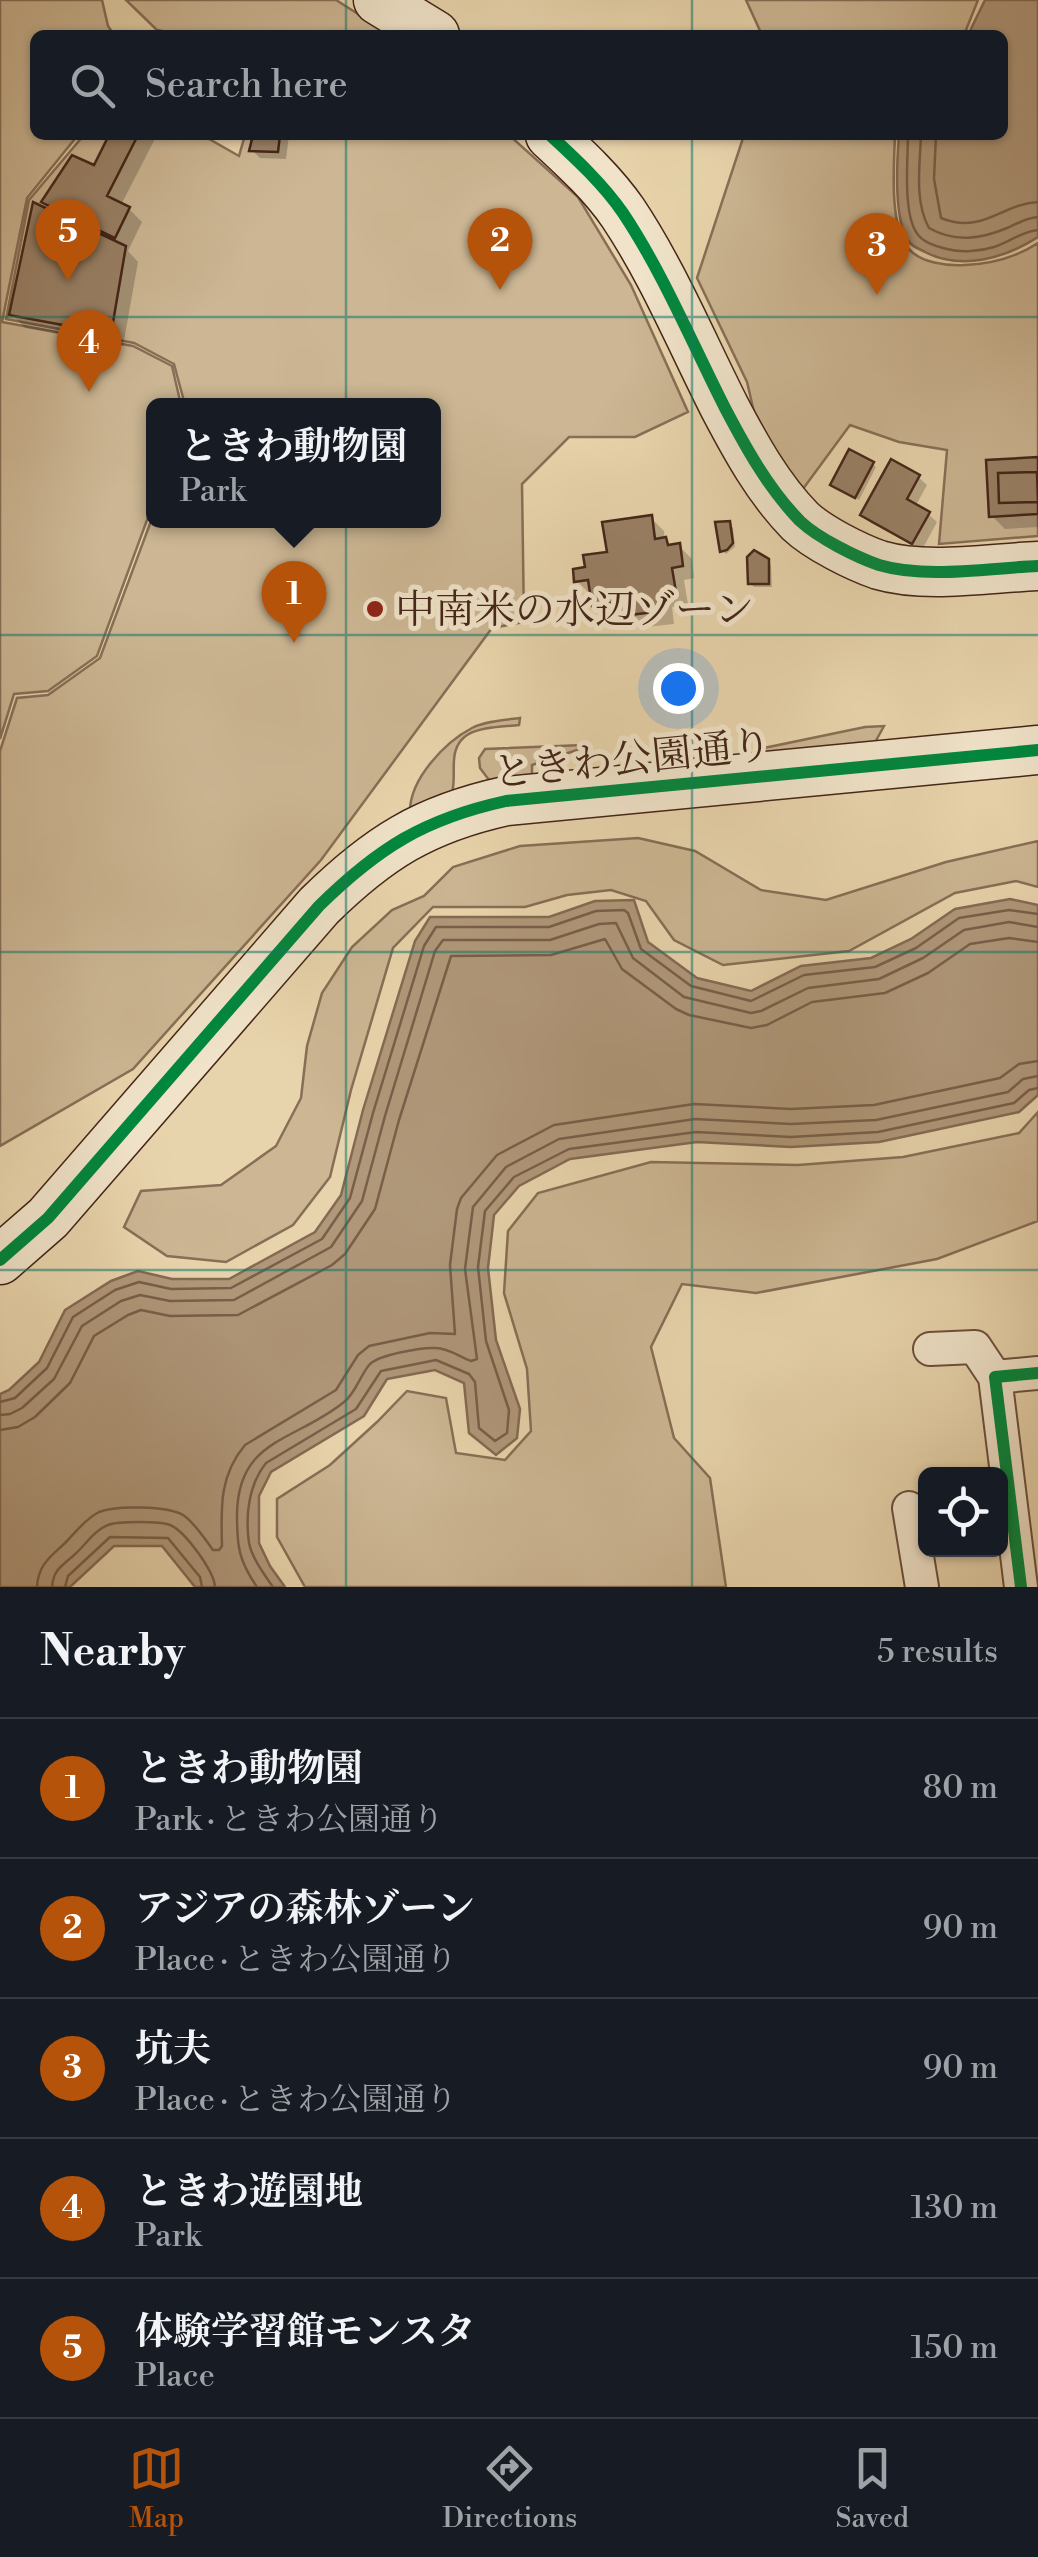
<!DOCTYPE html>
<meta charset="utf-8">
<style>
:root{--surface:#171b24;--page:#20242c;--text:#f1f3f6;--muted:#9ea1a6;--line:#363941;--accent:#b45309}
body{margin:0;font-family:"Libre Bodoni","Noto Serif JP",serif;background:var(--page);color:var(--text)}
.controls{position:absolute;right:30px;bottom:30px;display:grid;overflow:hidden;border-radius:15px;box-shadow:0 2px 8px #0004}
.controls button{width:90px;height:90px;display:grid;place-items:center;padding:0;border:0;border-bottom:2px solid var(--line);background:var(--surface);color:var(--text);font:50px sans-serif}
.you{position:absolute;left:678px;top:688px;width:35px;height:35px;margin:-25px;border:8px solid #fff;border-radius:50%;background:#1a73e8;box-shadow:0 0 0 15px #1a73e833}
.badge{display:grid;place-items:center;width:65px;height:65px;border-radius:50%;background:var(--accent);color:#fff;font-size:32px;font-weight:700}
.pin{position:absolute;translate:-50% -82px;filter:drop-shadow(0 2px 5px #0008)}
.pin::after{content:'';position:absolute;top:52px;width:35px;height:30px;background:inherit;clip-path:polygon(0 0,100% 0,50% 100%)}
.popup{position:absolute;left:146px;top:398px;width:295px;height:130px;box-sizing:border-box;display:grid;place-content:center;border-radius:15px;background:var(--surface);filter:drop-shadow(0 2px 8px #0005);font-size:32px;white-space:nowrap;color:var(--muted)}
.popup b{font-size:38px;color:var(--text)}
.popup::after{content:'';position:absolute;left:50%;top:100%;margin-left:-20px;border:20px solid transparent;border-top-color:var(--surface)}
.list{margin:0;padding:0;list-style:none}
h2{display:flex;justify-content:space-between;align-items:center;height:130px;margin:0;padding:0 40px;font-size:42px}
h2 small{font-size:32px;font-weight:400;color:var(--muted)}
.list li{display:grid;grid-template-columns:65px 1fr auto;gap:30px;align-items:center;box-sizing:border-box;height:140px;padding:0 40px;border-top:2px solid var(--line)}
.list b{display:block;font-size:38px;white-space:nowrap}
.list p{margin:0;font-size:32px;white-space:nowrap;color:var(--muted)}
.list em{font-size:32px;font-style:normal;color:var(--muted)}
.icon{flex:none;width:55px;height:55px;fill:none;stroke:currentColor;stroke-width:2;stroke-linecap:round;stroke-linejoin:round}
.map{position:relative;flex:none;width:1038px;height:1587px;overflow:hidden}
.search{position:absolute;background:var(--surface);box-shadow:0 2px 8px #0004;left:30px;right:30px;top:30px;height:110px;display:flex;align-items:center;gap:25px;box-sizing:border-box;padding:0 35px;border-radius:15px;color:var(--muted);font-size:38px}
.sheet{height:830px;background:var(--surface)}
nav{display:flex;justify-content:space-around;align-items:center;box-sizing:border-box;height:140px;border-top:2px solid var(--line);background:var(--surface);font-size:28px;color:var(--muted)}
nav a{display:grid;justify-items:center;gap:5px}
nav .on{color:var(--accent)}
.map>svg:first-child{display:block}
.green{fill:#ccb693;stroke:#886e56;stroke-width:2.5}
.water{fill:#b0987a;stroke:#856a53;stroke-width:2.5}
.shadow{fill:#0003}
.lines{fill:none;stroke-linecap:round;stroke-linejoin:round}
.shore{stroke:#7a5e49;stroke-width:2.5}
.building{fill:#998065;stroke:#442518;stroke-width:2.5;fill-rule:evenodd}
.street-casing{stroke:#6d513d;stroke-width:36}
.secondary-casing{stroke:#442518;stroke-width:51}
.street{stroke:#f0e3c9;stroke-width:32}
.secondary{stroke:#f0e3c9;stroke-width:48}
.cycleway-casing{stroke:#f0e3c9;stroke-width:19}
.cycleway{stroke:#00873e;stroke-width:12}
.grid{fill:none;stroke:#0f766e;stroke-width:2.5;stroke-opacity:0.55}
.poi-dot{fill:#8f2418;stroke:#f0e3c9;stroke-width:4}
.labels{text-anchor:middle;stroke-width:10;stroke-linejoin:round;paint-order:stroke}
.poi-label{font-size:40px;fill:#442518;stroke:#f0e3c9;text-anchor:start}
.street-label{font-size:40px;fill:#442518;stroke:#f0e3c9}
</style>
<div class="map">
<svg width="1038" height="1587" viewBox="0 0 1038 1587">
<rect width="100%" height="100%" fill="#e8d4ac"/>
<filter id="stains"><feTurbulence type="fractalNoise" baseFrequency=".002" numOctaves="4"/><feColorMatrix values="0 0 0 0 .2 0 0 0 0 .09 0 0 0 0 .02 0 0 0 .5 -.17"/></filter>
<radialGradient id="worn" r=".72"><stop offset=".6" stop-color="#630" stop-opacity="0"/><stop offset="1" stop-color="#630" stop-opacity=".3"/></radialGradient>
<path class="green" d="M0,0H102L108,26L114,35H35V135H78L27,198L2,322L133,346L172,366L181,405L154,406V501L97,656L48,691L14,694L0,739Z
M126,0H336L391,35H182L157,30Z
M746,0H978L964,35H762Z
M84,135H202L239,156L245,135H509L578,197L631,285L688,412L635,437H569L522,484L524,622L492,628L321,860L133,1069L0,1146V751L17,698L48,695L100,658L154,513V520H434V406L185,405L174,364L134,343L6,319L29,200Z
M744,135H895C894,163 889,227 908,248C920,263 947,266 965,265C992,264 1015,258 1038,243V536L939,544L947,450L899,442L850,425L800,493L762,446L747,382L697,278Z
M520,718L519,725C492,728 456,725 454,760C453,772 455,782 452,793L410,811C410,779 445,742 472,728C485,721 505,720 520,718Z
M884,726L873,746L767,756L764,748L865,727Z
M583,745V748L532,765V777L489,780L480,768L479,758L485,749Z
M638,838L695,851L761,890L826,900L946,862L1038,841V887L1016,881L955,893L849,951L723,965L674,940L646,901L611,890L567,895L525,907H433L393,948L351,1090L330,1177L293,1225L226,1262L167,1256L124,1227L141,1191L221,1185L276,1146L301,1098L307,1046L322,993L352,947L392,910L424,896L453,867L520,846Z
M1038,1112V1221L937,1259L756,1293L682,1284L651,1347L674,1438L710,1478L726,1587H305L277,1537V1499L330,1465L377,1422L407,1391L446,1398L456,1453L505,1460L531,1431L527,1369L504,1293L508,1231L538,1193L651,1162L798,1165L903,1157L1019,1133Z"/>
<path class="water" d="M985,0H1038V237C1005,258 962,271 925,252C920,249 915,248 911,244C893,225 897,160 899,135H1003V35H968Z
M1010,899L1038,905V1095L1019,1112L879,1142L791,1147L697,1142L570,1159L519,1186L494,1215L488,1268L496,1340L520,1409L517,1438L496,1455L469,1433L464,1383L435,1370L387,1379L364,1416L271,1472L259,1496V1543L270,1566L285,1587H195L162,1546H114L70,1587H0V1394L9,1390L39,1362L65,1310L111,1281L138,1271L172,1279H229L315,1232L341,1195L363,1110L415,941L430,917H549L595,901L634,900L648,942L697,978L751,991L801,966L871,958L911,939L955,909Z"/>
<path class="shadow" d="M112,135H157L121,205L129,209L142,222L128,251L138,262L123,346L25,328L12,314L59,216L44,202L95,169Z
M255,135H289L286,159L260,158L252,150Z
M1038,460V527L1005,529L992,516Z
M872,464L876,467L859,500L837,488Z
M918,477L927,485L915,507L928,514L937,522L922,550L871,523L863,515Z
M651,518L664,531L665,540L672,547L679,546L692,559L694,578L684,580L688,604L672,607L674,624L646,627L632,614L608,618L594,604L593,593L590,594L577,581L588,569L609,554Z
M729,524L733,528L735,547L726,554L722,551Z
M767,561L771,565L772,587H754L750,583Z"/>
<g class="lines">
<path class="shore" d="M908,135C908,159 902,218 919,236C925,243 938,247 947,249C961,253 981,251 994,247C1009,242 1023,231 1038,230
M921,135C920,165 914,201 929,228C955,243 981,239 1007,228C1018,223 1026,218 1038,217
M936,135L934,179L941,218C982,235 1001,204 1038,202
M0,1402L15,1398L47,1368L73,1317L115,1290L139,1282L171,1289L231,1288L322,1239L350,1198L373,1113L424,946L436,927H549L596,911L624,910L628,913L641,949L691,986L751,1001L804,975L875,967L916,948L959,918L1009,910L1038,914
M0,1415L10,1414L22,1408L54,1379L82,1326L121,1301L140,1295L170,1301L234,1300L331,1247L362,1201L385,1116L435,951L443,940H550L599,924L616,923L633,958L684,997L751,1013L761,1011L808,988L879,979L923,958L964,930L1009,922L1038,927
M0,1430L18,1427L35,1417L70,1383L94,1336L128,1315L141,1310L170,1316L238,1315L332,1265L345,1254L375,1209L399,1120L451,956L551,955L605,939L622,969L676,1009L689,1015L751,1028L767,1025L812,1002L885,993L928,973L970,944L1009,938L1038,942
M37,1587C38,1565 50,1557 65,1543C75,1533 85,1519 99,1512C115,1505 168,1506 183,1515C195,1523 204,1538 213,1550H219L222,1546C221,1508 219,1476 245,1445L336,1390L358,1355L369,1346L430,1333L455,1334L450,1265L457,1209L461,1198L497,1155L554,1125L694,1104L791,1109L874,1105L1000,1078L1019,1064L1038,1061
M52,1587C53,1571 61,1566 73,1556C84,1547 94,1530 108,1525C118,1521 160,1521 170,1525C185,1531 214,1571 215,1587
M65,1587L68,1576L110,1537L168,1538L200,1577L202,1587
M257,1587C239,1561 237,1547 237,1516C237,1438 295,1442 344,1402C356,1393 360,1375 370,1364C379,1355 422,1347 436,1348C448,1348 460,1357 471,1361L477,1359L465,1269L473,1207L506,1167L559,1139L695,1119L791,1124L876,1120L1008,1092L1023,1079L1038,1076
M273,1587C264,1574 252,1558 249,1543C245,1515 249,1484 266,1463L356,1409L381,1371L436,1360L469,1374L475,1382L479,1428L495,1441L507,1433L509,1410L486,1341L478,1267L485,1211L514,1177L569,1149L696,1132L791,1137L878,1132L1014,1103L1029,1090L1038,1088"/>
</g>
<path class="building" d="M109,135H138L107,196L130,207L115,238L41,202L72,155L94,165Z
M253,135H280L278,152L249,151Z
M33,202L126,246L111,334L9,315Z
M849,449L874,462L855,498L830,485Z
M1038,457V514L989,517L986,460ZM1037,472L1038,502L999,503L998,473Z
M891,459L920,475L907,499L930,512L912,544L860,515Z
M1037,472L1038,502L999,503L998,473Z
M652,515L655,539L666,537L668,545L680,543L683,566L672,568L676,592L660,594L662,611L630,615L628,601L592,606L588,580L574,582L573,569L585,567L583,555L607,552L602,522Z
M730,521L733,543L727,550L720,552L715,522Z
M754,550L769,559V584H748L747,557Z"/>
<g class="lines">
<defs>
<path id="street" d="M930,1349L975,1347L995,1377
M909,1508L922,1587
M1021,1587L995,1377L1038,1373"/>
<path id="secondary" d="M378,0L435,35
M550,135C576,159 603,184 623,213C663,273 692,343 725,408C746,448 768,488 800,521C818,538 856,557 879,565C926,579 989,568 1038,566
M0,1260L48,1218L319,906C378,848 424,819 506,801L1038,750"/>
</defs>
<use href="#street" class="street-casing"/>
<use href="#secondary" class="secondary-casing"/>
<use href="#street" class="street"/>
<use href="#secondary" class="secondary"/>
<defs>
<path id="cycleway" d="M550,135C576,159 603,184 623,213C663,273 692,343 725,408C746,448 768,488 800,521C818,538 856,557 879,565C926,579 989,568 1038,566
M0,1260L48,1218L319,906C378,848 424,819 506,801L1038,750
M1021,1587L995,1377L1038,1373"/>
</defs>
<use href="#cycleway" class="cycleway-casing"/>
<use href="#cycleway" class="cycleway"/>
</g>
<path class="grid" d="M346,0V35M692,0V35M346,135V1587M692,135V1587M0,317H1038M0,635H1038M0,952H1038M0,1270H1038"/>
<circle class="poi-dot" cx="375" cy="609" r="10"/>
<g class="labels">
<g class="poi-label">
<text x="395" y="623">中南米の水辺ゾーン</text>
</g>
<g class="street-label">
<text transform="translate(632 758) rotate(-6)" y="14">ときわ公園通り</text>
</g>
</g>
<rect width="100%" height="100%" filter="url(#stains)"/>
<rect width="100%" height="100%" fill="url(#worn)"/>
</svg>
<div class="controls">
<button><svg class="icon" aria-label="locate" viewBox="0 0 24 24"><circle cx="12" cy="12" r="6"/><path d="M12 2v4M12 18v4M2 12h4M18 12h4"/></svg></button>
</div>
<div class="you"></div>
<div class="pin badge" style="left:294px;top:643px">1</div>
<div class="popup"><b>ときわ動物園</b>Park</div>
<div class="pin badge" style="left:500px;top:290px">2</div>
<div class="pin badge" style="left:877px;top:295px">3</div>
<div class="pin badge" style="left:89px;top:392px">4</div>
<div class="pin badge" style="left:68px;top:281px">5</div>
<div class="search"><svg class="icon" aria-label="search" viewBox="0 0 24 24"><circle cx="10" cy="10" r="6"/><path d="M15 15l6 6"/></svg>Search here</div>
</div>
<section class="sheet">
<h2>Nearby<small>5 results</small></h2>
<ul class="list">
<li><span class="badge">1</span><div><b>ときわ動物園</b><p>Park · ときわ公園通り</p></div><em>80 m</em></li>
<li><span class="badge">2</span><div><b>アジアの森林ゾーン</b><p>Place · ときわ公園通り</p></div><em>90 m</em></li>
<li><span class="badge">3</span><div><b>坑夫</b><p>Place · ときわ公園通り</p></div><em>90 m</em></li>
<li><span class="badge">4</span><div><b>ときわ遊園地</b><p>Park</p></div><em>130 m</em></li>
<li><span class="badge">5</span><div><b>体験学習館モンスタ</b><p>Place</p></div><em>150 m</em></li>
</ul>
</section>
<nav>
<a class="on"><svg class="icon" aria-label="map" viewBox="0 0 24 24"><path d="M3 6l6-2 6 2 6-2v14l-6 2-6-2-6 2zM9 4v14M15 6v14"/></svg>Map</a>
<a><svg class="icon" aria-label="directions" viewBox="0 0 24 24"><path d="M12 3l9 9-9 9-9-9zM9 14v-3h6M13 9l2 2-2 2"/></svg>Directions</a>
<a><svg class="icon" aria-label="saved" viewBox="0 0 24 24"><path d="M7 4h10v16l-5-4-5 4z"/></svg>Saved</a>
</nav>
